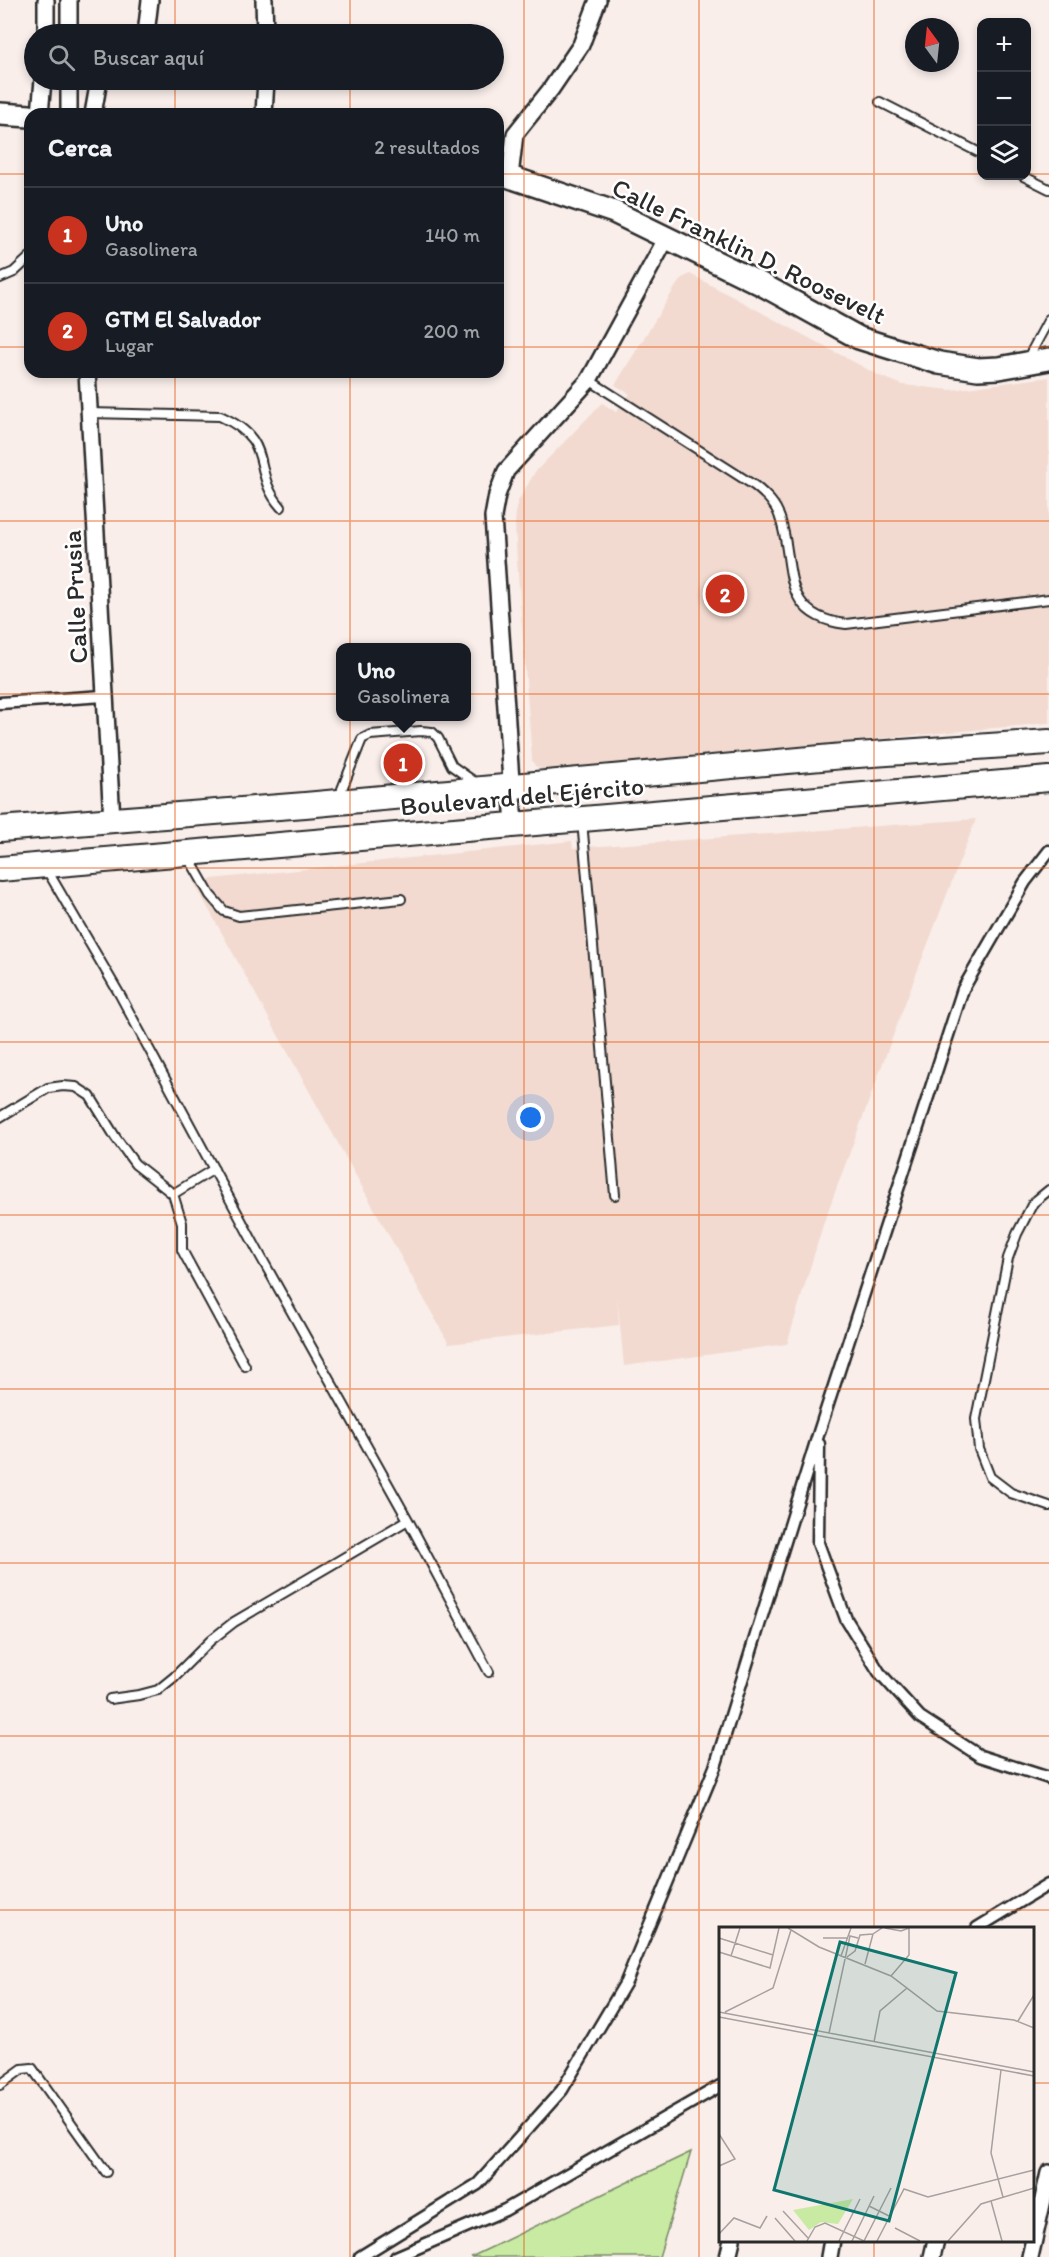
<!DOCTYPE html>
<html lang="es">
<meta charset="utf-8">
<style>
:root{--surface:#171b24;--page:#20242c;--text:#f1f3f6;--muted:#9ea1a6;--line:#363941;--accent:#c8321e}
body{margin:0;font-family:Itim,sans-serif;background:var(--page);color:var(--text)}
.controls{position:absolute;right:18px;top:18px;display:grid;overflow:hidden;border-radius:12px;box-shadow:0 3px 9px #0003}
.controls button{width:54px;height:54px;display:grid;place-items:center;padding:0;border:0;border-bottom:2px solid var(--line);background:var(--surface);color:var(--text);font:30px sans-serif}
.compass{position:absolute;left:905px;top:18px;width:54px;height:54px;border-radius:50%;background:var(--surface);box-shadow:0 3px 9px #0003;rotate:345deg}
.you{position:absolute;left:531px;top:1118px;width:21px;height:21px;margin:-15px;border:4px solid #fff;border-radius:50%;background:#1a73e8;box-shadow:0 0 0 9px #1a73e833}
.badge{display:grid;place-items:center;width:39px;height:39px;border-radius:50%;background:var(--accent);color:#fff;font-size:20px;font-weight:700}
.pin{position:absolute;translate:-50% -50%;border:3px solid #fff;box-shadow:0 2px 6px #0006}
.popup{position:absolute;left:336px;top:643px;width:135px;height:78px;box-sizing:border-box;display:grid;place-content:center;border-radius:12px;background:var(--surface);filter:drop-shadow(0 2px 4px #0005);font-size:20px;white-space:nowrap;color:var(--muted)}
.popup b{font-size:22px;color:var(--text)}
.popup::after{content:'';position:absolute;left:50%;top:100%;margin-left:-12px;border:12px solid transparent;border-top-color:var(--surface)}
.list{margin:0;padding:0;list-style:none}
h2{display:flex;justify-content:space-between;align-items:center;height:78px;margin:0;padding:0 24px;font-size:26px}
h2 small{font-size:20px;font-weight:400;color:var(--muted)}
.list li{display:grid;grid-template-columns:39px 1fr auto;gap:18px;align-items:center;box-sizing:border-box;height:96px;padding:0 24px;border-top:2px solid var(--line)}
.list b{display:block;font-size:22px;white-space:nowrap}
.list p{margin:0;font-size:20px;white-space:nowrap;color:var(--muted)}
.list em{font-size:20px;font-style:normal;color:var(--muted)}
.icon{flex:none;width:33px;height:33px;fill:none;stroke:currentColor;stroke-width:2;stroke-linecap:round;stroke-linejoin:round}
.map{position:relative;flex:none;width:1049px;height:2257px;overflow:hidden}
.search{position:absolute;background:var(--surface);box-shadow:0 3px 9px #0003;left:24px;top:24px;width:480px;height:66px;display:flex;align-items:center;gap:15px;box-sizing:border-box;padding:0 21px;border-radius:33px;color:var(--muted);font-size:22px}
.panel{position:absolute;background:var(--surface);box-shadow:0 3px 9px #0003;left:24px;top:108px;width:480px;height:270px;border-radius:18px}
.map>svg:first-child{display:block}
.built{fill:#f2dad0}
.green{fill:#c9eaa3;stroke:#7a8a67;stroke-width:1.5}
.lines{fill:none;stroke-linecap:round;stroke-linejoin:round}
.service-casing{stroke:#2b2b2b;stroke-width:12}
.pedestrian-casing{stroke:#2b2b2b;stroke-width:15}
.minor-casing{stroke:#2b2b2b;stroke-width:20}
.secondary-casing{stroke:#2b2b2b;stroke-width:26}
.trunk-casing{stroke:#2b2b2b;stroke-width:28}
.service{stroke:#fff;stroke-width:8}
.pedestrian{stroke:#fff;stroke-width:10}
.minor{stroke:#fff;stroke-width:15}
.secondary{stroke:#fff;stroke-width:21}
.trunk{stroke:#fff;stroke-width:24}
.grid{fill:none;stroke:#e8590c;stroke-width:1.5;stroke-opacity:0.55}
.labels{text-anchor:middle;stroke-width:5;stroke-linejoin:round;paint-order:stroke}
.street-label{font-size:26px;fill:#2b2b2b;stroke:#fff}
.inset-road{fill:none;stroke:#a7a09e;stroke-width:1.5}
.view{fill:#0f766e;fill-opacity:0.15;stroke:#0f766e;stroke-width:3}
.inset-edge{fill:none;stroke:#2b2b2b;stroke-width:3}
</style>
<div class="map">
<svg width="1049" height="2257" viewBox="0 0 1049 2257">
<rect width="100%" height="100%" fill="#f9eeea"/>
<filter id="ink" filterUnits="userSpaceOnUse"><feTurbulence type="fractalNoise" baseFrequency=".0167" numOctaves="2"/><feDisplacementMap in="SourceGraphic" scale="12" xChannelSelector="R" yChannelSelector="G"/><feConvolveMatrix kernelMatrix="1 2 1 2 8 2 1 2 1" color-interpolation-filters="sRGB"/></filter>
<g filter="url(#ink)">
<path class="built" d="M690,274L880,376L903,385L951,390L1049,377V723L549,769H542L535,766L532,760L517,560L515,523L517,503L535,472L602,403L616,412L630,394L615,385L676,286L682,278Z
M976,819L907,998L824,1222L787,1344L624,1366L617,1296L619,1325L449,1344L193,881L572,841L573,848Z"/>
<path class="green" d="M691,2152L659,2257H471Z"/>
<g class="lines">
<defs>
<path id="service" d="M880,102L982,154
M1023,176L1049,189
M0,278L14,272L30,257
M1027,360L1049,319
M589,380L755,486C766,495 776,504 780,518C796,565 778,616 846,624L1049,599
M89,413L220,416C278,442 249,470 281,507
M342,789L362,739L370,735L421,731L432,732L438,738L452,766L476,783
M582,821L615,1195
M189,858L210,895L224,911L239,916L401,899
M47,870L120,995L261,1257L408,1520L489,1672
M0,1117L48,1088L63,1086L76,1087L90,1096L116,1138L135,1164L173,1194L182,1223V1250L245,1366
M1049,1190L1033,1203L1017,1234L1008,1258L976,1419L979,1449L990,1477L1011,1493L1049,1506
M173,1194L214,1169
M110,1699L139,1695L158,1690L174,1677L211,1640L234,1622L408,1520
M0,2085L22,2069L32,2068L106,2172"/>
<path id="pedestrian" d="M0,703L104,696
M819,1444L818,1543L846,1619L879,1672L920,1717L980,1756L1049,1778
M977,1928L1049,1884
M360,2257L478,2184L562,2090L626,1982L715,1767L819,1432L963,989L1025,882L1049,851
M396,2257L505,2210L720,2086"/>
<path id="minor" d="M264,0L265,34
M46,34V0
M69,34V0
M146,34L150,0
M40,114L43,80
M69,114V80
M93,114L99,80
M264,114L266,80
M510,176L515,134L551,89L581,45L598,0
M87,372L112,820
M514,825L493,517L497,495L506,471L589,380L666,239
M728,2257L732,2240
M829,2257L832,2240
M932,2257L936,2240
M1030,2257L1049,2173"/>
<path id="secondary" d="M0,114L30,116
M498,173L614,212L761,284L859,338L939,363L978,369L999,368L1049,359"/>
<path id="trunk" d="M0,829L305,805L843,756L1049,742
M0,869L1049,779"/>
</defs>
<use href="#service" class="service-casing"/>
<use href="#pedestrian" class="pedestrian-casing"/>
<use href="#minor" class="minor-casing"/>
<use href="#secondary" class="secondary-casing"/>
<use href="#trunk" class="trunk-casing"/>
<use href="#service" class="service"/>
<use href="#pedestrian" class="pedestrian"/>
<use href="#minor" class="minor"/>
<use href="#secondary" class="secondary"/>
<use href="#trunk" class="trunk"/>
</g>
</g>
<path class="grid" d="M175,0V34M350,0V34M524,0V2257M699,0V2257M874,0V1928M175,80V114M350,80V114M0,174H30M498,174H982M1026,174H1049M0,347H30M498,347H1049M175,372V2257M350,372V2257M0,521H1049M0,694H1049M0,868H1049M0,1042H1049M0,1215H1049M0,1389H1049M0,1563H1049M0,1736H1049M0,1910H1049M0,2083H720M1032,2083H1049M874,2240V2257"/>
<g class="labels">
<g class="street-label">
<text transform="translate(749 251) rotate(26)" y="9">Calle Franklin D. Roosevelt</text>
<text transform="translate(75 597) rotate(-93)" y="9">Calle Prusia</text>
<text transform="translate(522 796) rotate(-5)" y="9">Boulevard del Ejército</text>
</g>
</g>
<g transform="translate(719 1927)">
<rect width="315" height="315" fill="#f9eeea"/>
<path d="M134,272L119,297L102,295L90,303L74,283Z" fill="#c9eaa3"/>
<path class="inset-road" d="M69,1L100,20L172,49L218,84L295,93L315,101M166,1L182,4L190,1M0,11L54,28M104,11H128M0,25L51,41L60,1M12,29L21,1M122,29L132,1M128,30L136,24L141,8L154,7M146,37L154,7L163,1M172,49L190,28V1M0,85L315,145M6,85L54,61L72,3M0,90L315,149M299,94L315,68M110,106L131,9L139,11M155,115L161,84L188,61M282,143L272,226L284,270M0,207L16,232L0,239M272,274L283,314M150,279L170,289M64,284L89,311M56,291L76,314M176,301L201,314M0,307L15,291L41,301L48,289M88,314L96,300L106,296L145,314M120,314L141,272M133,314L155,269M145,314L172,261M158,314L185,262L209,270L315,243M229,314L262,277L315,261"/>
<path class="view" d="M121,15L237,46L170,294L55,263Z"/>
<rect width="315" height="315" class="inset-edge"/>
</g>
</svg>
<div class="controls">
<button>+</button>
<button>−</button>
<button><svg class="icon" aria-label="layers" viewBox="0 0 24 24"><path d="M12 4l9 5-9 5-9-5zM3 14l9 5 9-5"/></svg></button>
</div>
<svg class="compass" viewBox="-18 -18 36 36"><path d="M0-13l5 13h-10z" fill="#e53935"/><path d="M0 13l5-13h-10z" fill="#9ea1a6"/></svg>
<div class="you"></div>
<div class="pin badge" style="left:403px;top:763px">1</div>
<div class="popup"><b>Uno</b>Gasolinera</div>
<div class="pin badge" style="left:725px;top:594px">2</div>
<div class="search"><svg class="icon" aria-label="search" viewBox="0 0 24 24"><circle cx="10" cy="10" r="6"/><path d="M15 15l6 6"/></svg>Buscar aquí</div>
<section class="panel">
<h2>Cerca<small>2 resultados</small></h2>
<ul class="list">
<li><span class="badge">1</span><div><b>Uno</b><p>Gasolinera</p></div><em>140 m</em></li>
<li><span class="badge">2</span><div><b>GTM El Salvador</b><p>Lugar</p></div><em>200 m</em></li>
</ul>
</section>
</div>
